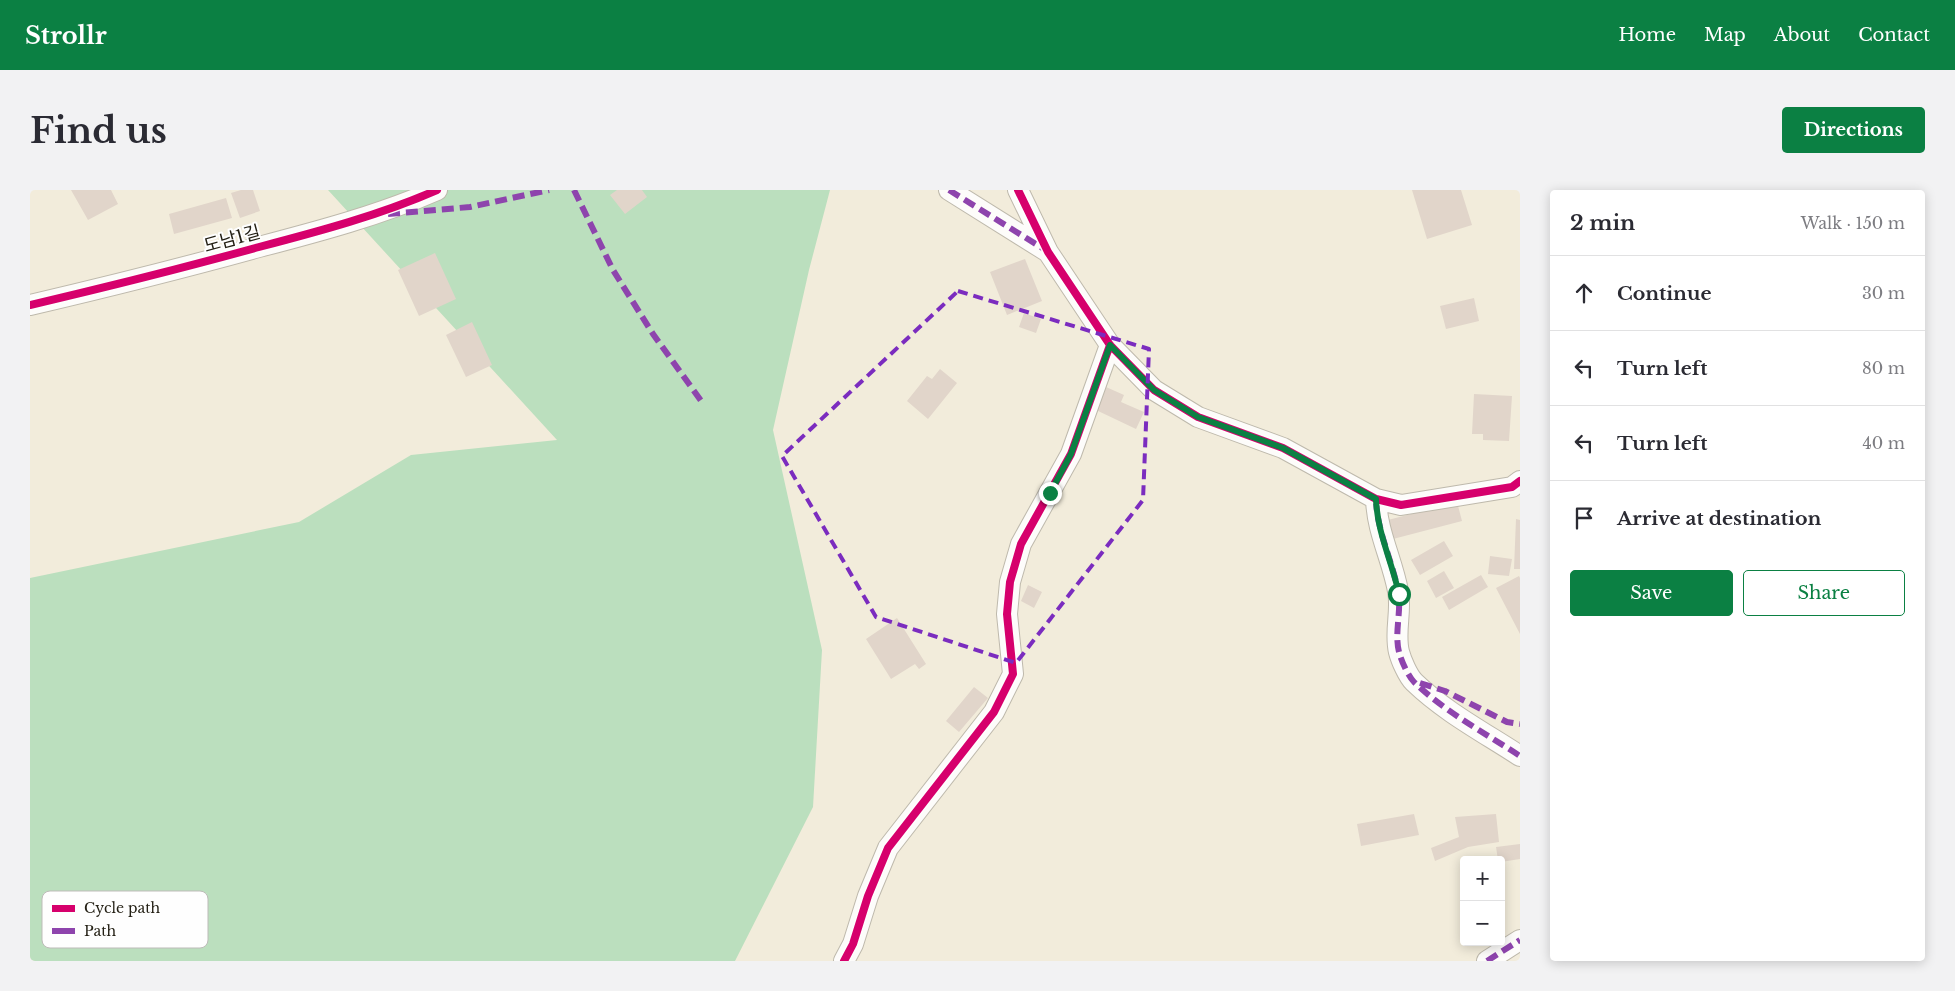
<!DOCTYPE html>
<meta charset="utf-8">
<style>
:root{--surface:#fff;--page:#f2f2f3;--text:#2b2b33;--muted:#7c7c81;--line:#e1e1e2;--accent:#0b8043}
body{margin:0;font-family:"Libre Baskerville","Noto Sans KR",serif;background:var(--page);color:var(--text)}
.controls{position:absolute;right:15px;bottom:15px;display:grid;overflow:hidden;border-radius:5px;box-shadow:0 2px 12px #0003}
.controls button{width:45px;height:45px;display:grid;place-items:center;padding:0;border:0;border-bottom:1px solid var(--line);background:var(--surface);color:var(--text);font:25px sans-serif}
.stop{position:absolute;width:15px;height:15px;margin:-11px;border:4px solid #0b8043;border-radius:50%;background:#fff}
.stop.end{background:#0b8043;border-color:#fff;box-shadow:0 1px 5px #0008}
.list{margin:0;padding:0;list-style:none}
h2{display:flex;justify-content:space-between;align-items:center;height:65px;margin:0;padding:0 20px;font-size:21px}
h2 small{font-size:16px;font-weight:400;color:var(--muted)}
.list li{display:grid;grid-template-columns:32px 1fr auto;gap:15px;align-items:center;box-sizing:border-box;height:75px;padding:0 20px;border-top:1px solid var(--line)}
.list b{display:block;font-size:19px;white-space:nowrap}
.list em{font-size:16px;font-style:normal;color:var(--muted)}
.actions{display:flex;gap:10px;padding:15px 20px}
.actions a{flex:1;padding:11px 0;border:1px solid var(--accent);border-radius:5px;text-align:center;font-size:18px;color:var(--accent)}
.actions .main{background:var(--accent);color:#fff}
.icon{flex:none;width:28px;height:28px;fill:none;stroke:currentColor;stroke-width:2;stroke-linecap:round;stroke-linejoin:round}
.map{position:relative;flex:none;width:1490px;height:771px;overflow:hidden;border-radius:5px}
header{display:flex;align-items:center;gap:30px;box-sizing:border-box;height:70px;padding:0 25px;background:var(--accent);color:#fff}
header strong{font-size:24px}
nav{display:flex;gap:28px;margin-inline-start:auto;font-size:18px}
.intro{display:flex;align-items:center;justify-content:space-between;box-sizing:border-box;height:120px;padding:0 30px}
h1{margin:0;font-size:35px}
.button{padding:12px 22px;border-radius:5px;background:var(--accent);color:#fff;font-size:18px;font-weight:700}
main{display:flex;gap:30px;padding:0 30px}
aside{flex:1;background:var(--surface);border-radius:5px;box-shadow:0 2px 12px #0003}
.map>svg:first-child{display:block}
.forest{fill:#bbdfbe}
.building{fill:#e1d5ca}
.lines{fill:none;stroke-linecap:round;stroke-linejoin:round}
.street-casing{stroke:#beb9ac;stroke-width:22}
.street{stroke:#fdfcfa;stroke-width:20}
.quiet{stroke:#8e44ad;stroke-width:6;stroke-dasharray:12 6;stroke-linecap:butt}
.cycleway-casing{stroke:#fefefe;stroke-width:11}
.cycleway{stroke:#d6006c;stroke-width:8}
.route{stroke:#0b8043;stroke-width:6}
.marked{fill:none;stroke:#7b2cbf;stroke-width:4;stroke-dasharray:10 6;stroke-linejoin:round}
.labels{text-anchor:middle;stroke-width:4;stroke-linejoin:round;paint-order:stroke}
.street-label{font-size:18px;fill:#242015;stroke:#fefefe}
.key{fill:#fefefe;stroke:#bdbbb8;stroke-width:1}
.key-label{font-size:14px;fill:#242015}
</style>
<header>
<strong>Strollr</strong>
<nav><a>Home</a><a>Map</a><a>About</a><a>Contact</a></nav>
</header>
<div class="intro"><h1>Find us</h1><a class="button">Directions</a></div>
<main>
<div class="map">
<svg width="1490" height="771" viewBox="0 0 1490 771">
<rect width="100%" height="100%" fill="#f2ecdb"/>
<path class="forest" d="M298,0H800L779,80L743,240L792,460L783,617L705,771H0V388L269,332L381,265L527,250Z"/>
<path class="building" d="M41,0H81L88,14L58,30Z
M211,0H223L230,21L210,28L201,3Z
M587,0H612L617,7L595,24L580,5Z
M1382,0H1431L1442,35L1397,49Z
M196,8L202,28L144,44L139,24Z
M405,63L426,109L389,126L368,80Z
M995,69L1012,111L977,125L960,82Z
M1444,108L1449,131L1416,139L1410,116Z
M994,123L1011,129L1006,143L989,137Z
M442,132L462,175L436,187L416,145Z
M910,179L927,193L898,229L877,211L897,186L902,189Z
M1076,197L1094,205L1091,212L1114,222L1106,239L1066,220Z
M1444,204L1482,206L1479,251L1453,250V244H1442Z
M1427,312L1432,331L1363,349L1358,330Z
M1486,329L1490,330V379H1484Z
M1414,351L1423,366L1390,385L1381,370Z
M1460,366L1482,369L1479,386L1458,384Z
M1414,381L1424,398L1406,408L1397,391Z
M1451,385L1458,397L1419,420L1412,407Z
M1489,386L1490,388V444L1466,398Z
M998,395L1012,402L1004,418L991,411Z
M867,428L896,474L889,479L885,474L861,489L836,449Z
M944,497L958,508L929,542L916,531Z
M1384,624L1389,645L1331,656L1327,634Z
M1466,624L1469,652L1438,657L1405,671L1401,658L1429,647L1425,627Z
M1490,654V669L1471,672V670H1468L1466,657Z"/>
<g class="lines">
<defs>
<path id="street" d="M919,0L1018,62
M988,0L1018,62L1080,155L1124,200L1168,227L1253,258L1346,309L1371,315L1482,297L1490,291
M0,115C77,97 153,78 229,57C290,41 350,25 407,0
M1346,309C1347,342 1362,369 1368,401C1372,421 1364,442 1369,462C1371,470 1378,486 1384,492C1415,522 1455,543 1490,566
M814,771L823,754L838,706L858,658L964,522L983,484L977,424L980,392L991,354L1041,264L1080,155
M1457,771L1490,750"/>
</defs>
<use href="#street" class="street-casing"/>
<use href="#street" class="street"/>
<path class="quiet" d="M544,0L583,80L623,144L672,212
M919,0L1017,61
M358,24L440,17L519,0
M1346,309C1347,342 1362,369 1368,401C1372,421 1364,442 1369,462C1371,470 1378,486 1384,492C1415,522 1455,543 1490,566
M1390,493L1415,501L1477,532L1490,534
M1457,771L1490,750"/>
<defs>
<path id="cycleway" d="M988,0L1018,62L1080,155L1124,200L1168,227L1253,258L1346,309L1371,315L1482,297L1490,291
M0,115C77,97 153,78 229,57C290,41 350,25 407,0
M814,771L823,754L838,706L858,658L964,522L983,484L977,424L980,392L991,354L1041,264L1080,155"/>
</defs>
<use href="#cycleway" class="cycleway-casing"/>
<use href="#cycleway" class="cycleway"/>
</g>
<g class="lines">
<path class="route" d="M1020,303L1041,264L1080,155L1124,200L1168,227L1253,258L1346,309C1347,342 1362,372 1369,404"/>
</g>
<path class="marked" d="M928,101L1119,159L1113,310L986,473L846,427L752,266Z"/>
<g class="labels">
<g class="street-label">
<text transform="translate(202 49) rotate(-15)" y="6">도남1길</text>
</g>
</g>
<rect x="12" y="701" width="166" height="57" rx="8" class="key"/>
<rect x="22" y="715" width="23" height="7" fill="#d6006c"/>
<rect x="22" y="738" width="23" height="6" fill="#8e44ad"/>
<g class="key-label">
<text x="54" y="723">Cycle path</text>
<text x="54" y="746">Path</text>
</g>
</svg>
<div class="controls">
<button>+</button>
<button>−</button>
</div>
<div class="stop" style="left:1369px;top:404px"></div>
<div class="stop end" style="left:1020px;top:303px"></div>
</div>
<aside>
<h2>2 min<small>Walk · 150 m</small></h2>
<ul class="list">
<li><svg class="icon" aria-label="ahead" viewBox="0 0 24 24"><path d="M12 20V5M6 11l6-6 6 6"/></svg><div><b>Continue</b></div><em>30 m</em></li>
<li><svg class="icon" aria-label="left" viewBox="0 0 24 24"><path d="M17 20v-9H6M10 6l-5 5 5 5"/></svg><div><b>Turn left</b></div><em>80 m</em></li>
<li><svg class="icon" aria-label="left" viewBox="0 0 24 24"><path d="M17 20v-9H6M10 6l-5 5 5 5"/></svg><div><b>Turn left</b></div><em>40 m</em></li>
<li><svg class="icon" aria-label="arrive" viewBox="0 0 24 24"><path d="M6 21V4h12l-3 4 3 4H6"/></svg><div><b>Arrive at destination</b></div></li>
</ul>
<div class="actions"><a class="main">Save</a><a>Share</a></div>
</aside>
</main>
